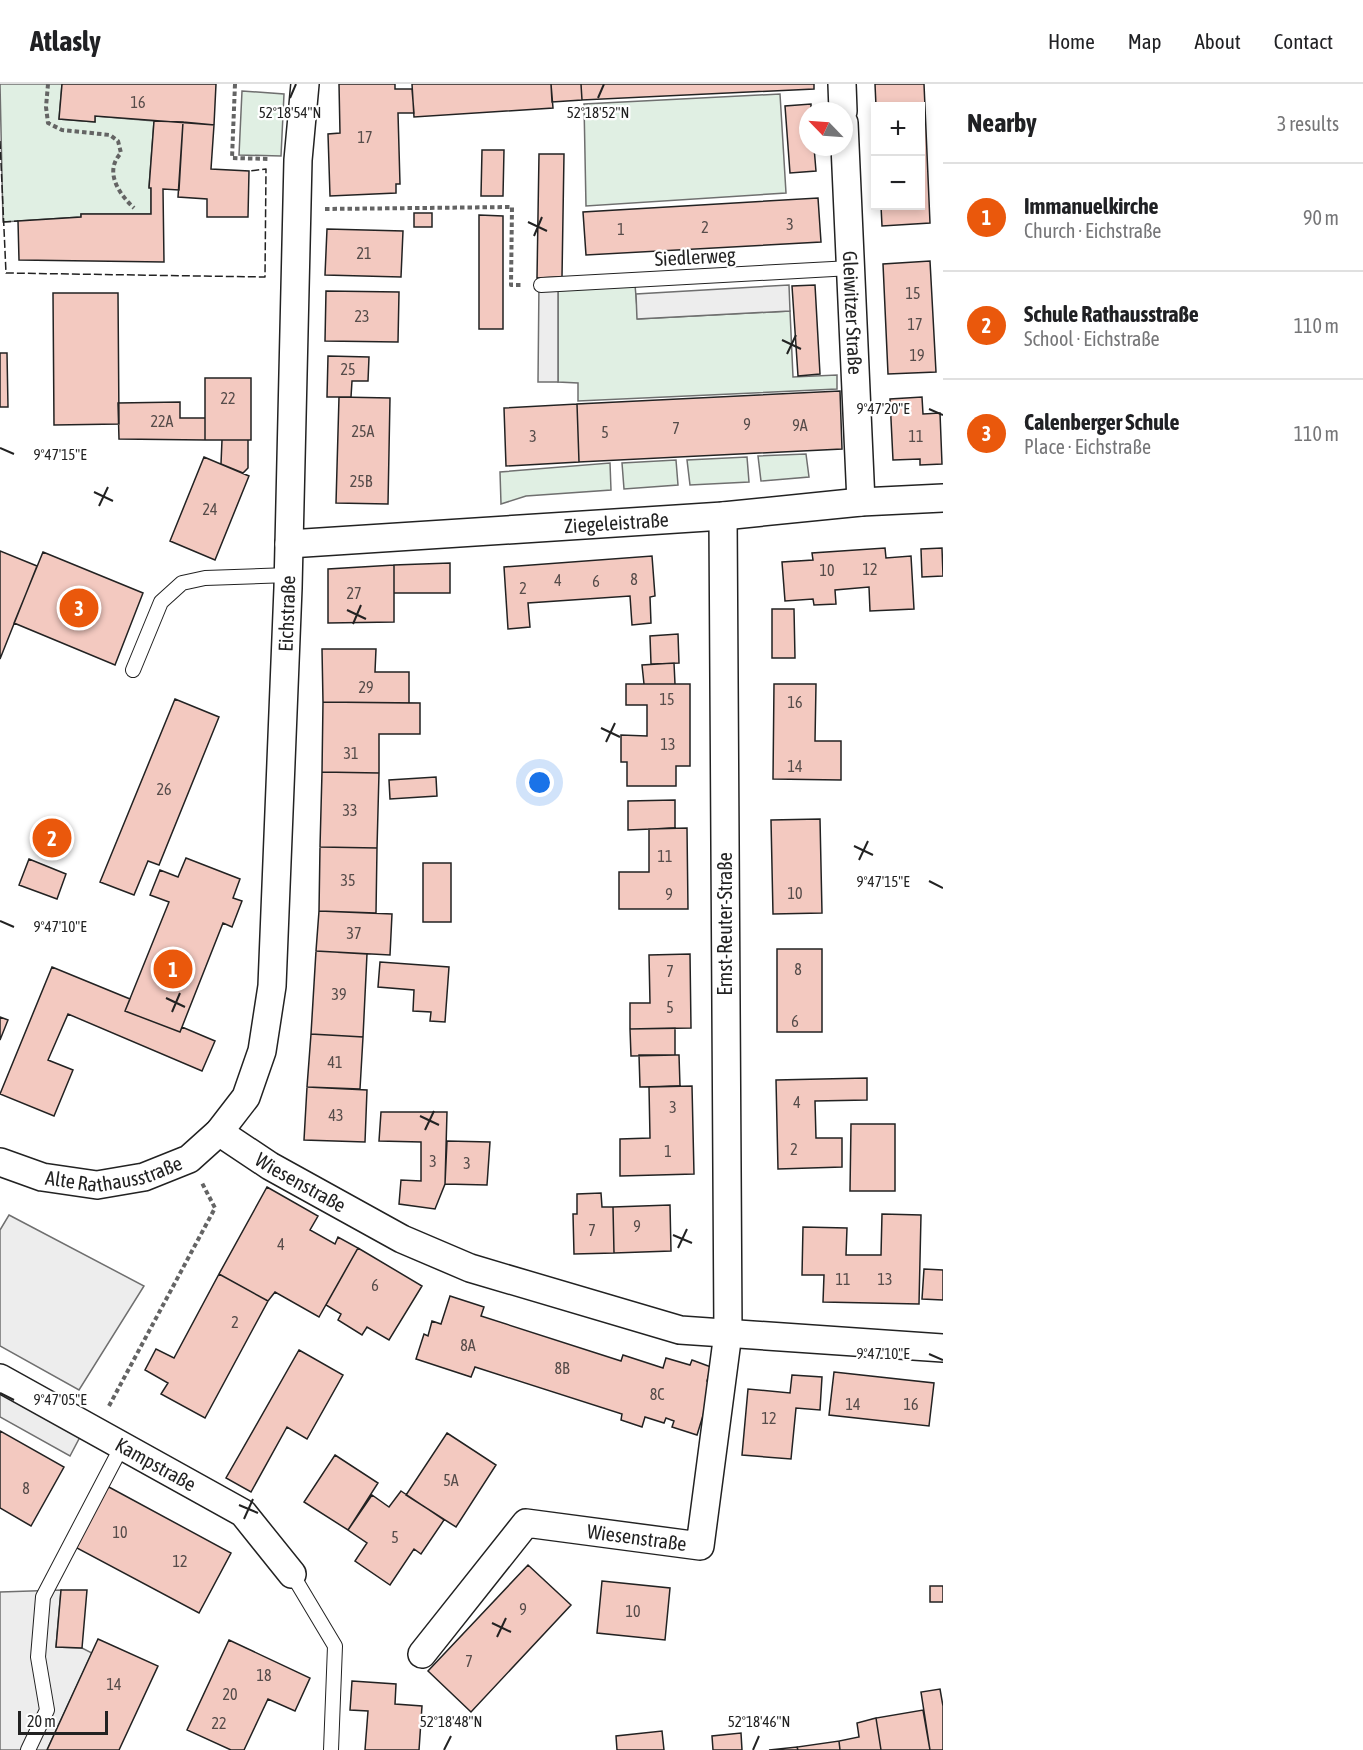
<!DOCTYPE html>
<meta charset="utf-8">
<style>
:root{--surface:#fff;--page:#f6f6f6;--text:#202124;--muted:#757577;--line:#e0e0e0;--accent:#ea580c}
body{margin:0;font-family:"Asap Condensed",sans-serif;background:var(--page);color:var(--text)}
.controls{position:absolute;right:18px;top:18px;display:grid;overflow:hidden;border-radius:0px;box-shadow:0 3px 9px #0003}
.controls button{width:54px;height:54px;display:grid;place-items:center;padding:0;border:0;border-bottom:2px solid var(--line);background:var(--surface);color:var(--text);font:30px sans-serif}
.compass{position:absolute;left:799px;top:18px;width:54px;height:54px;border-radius:50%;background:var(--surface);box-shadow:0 3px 9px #0003;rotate:295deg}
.scale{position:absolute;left:18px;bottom:15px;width:90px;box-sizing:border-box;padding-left:6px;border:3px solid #222;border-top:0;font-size:16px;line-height:21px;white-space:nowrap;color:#222;-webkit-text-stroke:4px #fff;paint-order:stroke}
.you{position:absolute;left:540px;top:699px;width:21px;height:21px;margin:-15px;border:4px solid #fff;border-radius:50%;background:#1a73e8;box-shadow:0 0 0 9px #1a73e833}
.badge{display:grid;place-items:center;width:39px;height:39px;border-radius:50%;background:var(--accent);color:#fff;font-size:20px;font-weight:700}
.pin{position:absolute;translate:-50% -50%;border:3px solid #fff;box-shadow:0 2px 6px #0006}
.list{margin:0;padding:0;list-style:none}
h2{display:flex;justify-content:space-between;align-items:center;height:78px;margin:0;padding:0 24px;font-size:26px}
h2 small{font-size:20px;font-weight:400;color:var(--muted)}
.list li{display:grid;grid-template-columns:39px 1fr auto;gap:18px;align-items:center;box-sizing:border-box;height:108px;padding:0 24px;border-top:2px solid var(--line)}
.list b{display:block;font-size:22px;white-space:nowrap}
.list p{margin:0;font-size:20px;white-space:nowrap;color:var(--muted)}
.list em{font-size:20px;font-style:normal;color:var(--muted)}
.map{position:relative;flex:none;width:943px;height:1666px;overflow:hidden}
header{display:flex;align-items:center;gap:36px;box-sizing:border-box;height:84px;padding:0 30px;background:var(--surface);border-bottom:2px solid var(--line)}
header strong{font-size:28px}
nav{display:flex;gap:33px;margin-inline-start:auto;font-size:21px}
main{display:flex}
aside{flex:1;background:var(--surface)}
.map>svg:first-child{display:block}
.green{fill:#e0efe3;stroke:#6f6f6f;stroke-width:1.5}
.parking{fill:#ededed;stroke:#6f6f6f;stroke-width:1.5}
.building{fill:#f3c9c0;stroke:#222;stroke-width:1.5}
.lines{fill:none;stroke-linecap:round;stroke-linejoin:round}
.lane-casing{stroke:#222;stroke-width:16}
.street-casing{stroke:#222;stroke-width:30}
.path{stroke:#646464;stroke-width:4;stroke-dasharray:4.5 3;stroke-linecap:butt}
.lane{stroke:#fff;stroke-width:14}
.street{stroke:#fff;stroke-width:27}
.fence{stroke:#222;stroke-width:1.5;stroke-dasharray:8 3;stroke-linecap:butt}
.ticks{fill:none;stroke:#222;stroke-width:2}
.labels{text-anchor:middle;stroke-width:4.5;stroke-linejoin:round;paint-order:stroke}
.number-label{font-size:16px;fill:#564c4a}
.street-label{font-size:20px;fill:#222;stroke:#fff}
.ticks-label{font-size:15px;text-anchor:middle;fill:#222;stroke:#fff;stroke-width:4.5;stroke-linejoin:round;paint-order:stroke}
</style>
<header>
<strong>Atlasly</strong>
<nav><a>Home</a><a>Map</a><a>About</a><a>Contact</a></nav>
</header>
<main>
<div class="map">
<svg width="943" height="1666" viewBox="0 0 943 1666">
<rect width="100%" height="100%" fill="#fff"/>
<path class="green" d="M0,0H62L59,35L95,38V32L154,37L149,103L151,104V130H81V133L3,138Z
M242,7L284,10L281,72L239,71Z
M780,10L786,109L586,122L584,20Z
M635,201L638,235L790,227L793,293L837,291V305L578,317V299L558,298V205Z
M806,370L809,393L761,397L758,372Z
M747,373L749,398L690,401L687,376Z
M676,376L678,401L624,405L622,379Z
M610,379L611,406L526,412L501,420L500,388Z"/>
<path class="parking" d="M539,197H558V298H538Z
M789,201L790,227L637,235L636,210Z
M9,1131L144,1202L79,1306L0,1262V1146Z
M0,1307L81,1351L70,1372L0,1333Z
M61,1506L56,1563L82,1564L92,1569L47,1666H0V1508Z"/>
<path class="building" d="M62,0H216L214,41L95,32V38L59,35Z
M339,0H395V5H412L414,29H398L400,100H396V109L330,112L328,50L340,49Z
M412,0H551L553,24L414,33Z
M551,0H581L582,16L552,18Z
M581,0H814V5L582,16Z
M875,0H924L930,139L882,142L881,122H920V22H876Z
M811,20V27H808V63H814L816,87L790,89L785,22Z
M154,37L183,38L179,106L163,105L164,178L19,176L18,137L81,133V130H151V104H149Z
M183,38L214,41L211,85L249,87L248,133H207V115L178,113Z
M482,66H504L503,112H481Z
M539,70H564L562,193L537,194Z
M818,114L821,158L586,171L583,128Z
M414,129H432V143H414Z
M479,131L503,132V245H479Z
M327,145L403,147L401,193L325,191Z
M930,177L936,288L888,290L883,180Z
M815,201L820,290L798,292L792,202Z
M326,207L399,208L398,258L325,257Z
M53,209H118L119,340L54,341Z
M0,269H7L8,323H0Z
M328,272L369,273L368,297H352L351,313H327Z
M205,294H251V356H205Z
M840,307L842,365L579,378L577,320Z
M339,313L390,314L388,420L336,419Z
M922,313L923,330L940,329L942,380L920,381V375L893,376L890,315Z
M180,318V334H205V356L119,355L118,319Z
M577,320L579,378L506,382L504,324Z
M222,356H248V384L243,389L221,380Z
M204,373L249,392L215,476L170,457Z
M885,464L886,474L911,472L914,525L870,527L869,503L835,506L836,520L814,521L813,515L785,517L782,478L813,476L812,469Z
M942,464L943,492L922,493L921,465Z
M0,467L37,482L0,575Z
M43,468L143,509L115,581L14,539Z
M652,472L655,512L650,513L651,539L632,541L630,512L528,519L530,543L508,545L504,483Z
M450,479V509H394V481Z
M394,481V538L328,539V485Z
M772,525H794L795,574H772Z
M678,550L679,579L651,580L650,552Z
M322,565H376L375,588H409V619L323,618Z
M674,579L675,600H644L642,581Z
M626,600H690V682H676V702H627V678H621V651L647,652V621H626Z
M774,600H816L815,657H841V696L773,695Z
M175,615L219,633L159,781L148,777L134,811L100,798Z
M323,618L420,619V650H379V689L322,688Z
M322,688L379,689L377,764L320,763Z
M436,693L437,712L390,715L389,696Z
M675,716V744L628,746V717Z
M820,735L822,829L773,830L771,736Z
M687,744L688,825H619V788H649V745Z
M320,763L377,764L376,829L319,827Z
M186,774L240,795L233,814L242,817L232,843L223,839L180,948L125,927L169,818L150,811L160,786L178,793Z
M29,775L66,790L57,815L19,801Z
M423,779H451V838H423Z
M319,827L392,830L390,871L316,867Z
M777,865H822V948H777Z
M316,867L367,870L363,953L311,950Z
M690,870L691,944L630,945V919H650L649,871Z
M380,878L449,883L445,938L430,937L431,928L413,927L414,906L378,903Z
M52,883L130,915L125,927L180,948L182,943L215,957L202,987L68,930L48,976L73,986L54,1032L0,1010Z
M0,933L8,936L0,956Z
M675,944V971L631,972L630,945Z
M311,950L363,953L360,1005L307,1003Z
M639,971H679L680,1002L640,1003Z
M867,994V1016L815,1017L816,1054H842V1083L778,1085L776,996Z
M692,1002L694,1090L620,1092V1055L650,1054L649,1003Z
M307,1003L367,1006L365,1058L304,1056Z
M381,1028H447L445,1100L435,1125L399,1120L401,1096L421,1097V1058L379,1057Z
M851,1040H895V1107H850Z
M447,1057L490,1058L487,1101L445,1100Z
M267,1103L318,1132L310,1146L335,1160L338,1153L358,1164L319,1233L275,1208L268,1217L219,1190Z
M601,1109L602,1123H613L614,1169L574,1170L573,1130H577V1110Z
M670,1121L671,1167L614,1169L613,1123Z
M882,1130L921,1131L919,1220L823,1218L824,1191H802L803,1143L847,1144L846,1171H881Z
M358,1164L422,1202L389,1256L367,1243L362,1251L338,1236L341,1230L326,1221Z
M924,1185L943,1186V1216L922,1215Z
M219,1190L268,1217L205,1334L161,1310L168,1299L145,1286L156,1265L174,1274Z
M450,1212L484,1223L481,1232L621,1277L623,1271L663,1284L666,1274L690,1281L692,1276L711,1283L707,1297L713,1299L697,1351L672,1343L674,1337L666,1334L664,1339L645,1333L642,1343L621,1336L622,1330L475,1283L471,1293L416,1275L424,1250L428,1252L432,1237L441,1240Z
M299,1266L343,1291L307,1355L287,1343L251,1408L226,1394Z
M834,1288L934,1299L929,1342L829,1331Z
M792,1291L822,1293L820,1326L796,1324L791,1375L742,1371L748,1305L790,1309Z
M0,1347L64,1383L31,1442L0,1424Z
M447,1349L496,1381L456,1443L406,1411Z
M335,1371L378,1399L348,1446L304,1418Z
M107,1402L231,1469L199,1529L75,1463Z
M401,1407L444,1436L421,1470L414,1465L390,1501L355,1477L367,1459L348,1446L372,1411L389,1423Z
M528,1481L571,1521L471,1628L428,1587Z
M602,1497L670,1504L665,1556L597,1549Z
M930,1502H943V1518H930Z
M61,1506H87L82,1564L56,1563Z
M98,1555L158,1582L119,1666H47Z
M229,1556L310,1594L295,1627L268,1615L244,1666H231L187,1646Z
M352,1597L396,1600L395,1620L422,1622L419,1666H365L368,1627L350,1626Z
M940,1605L943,1622V1666H930L921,1608Z
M923,1626L930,1666H881L876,1634Z
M876,1634L881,1666H840L839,1657L859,1653L857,1639Z
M662,1647L664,1666H617L616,1652Z
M741,1649L742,1666H713L712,1652Z
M839,1657L840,1666H798L797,1663Z
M797,1663L798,1666H769Z"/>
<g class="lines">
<defs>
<path id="lane" d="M541,201L851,184
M133,586L161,518L182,499L205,494L289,491
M292,1490L335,1562L331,1666
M28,1666L47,1626L38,1573L43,1513L122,1362"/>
<g id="street">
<path d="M842,0L843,27"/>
<path id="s1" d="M844,39L861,418"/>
<path id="s2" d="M289,460L723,432L861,418L943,414"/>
<path id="s3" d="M219,1048L270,1082L402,1155L470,1184L680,1246L943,1264"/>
<path id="s4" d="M0,1078L42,1093L97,1101L144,1093L189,1075L219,1048L246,1013L262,967L272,902L288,504L298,76L305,0"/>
<path id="s5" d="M0,1294L243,1429L292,1490"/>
<path id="s6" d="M422,1570L526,1439L700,1462L728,1249L723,432"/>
</g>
</defs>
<use href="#lane" class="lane-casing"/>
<use href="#street" class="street-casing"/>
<path class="path" d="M48,0L46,23L48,39L62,46L110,51L118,57L121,69C104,87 118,109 134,124
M235,0L232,74L270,75
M325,125L512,123L511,201H521
M109,1322L215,1124L202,1099"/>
<use href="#lane" class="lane"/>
<use href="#street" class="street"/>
<path class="fence" d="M0,57L6,189L265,193L266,85L249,87
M3,138L18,137"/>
</g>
<path class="ticks" d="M290,14L296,0M598,14L604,0M528,138L547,147M534,152L542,133M782,256L801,265M787,270L796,251M929,325L943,331M0,364L14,370M94,408L113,417M99,422L108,403M347,526L366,535M353,540L361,521M601,644L620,653M606,658L615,639M854,762L873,771M859,776L868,757M929,797L943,804M0,837L14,843M166,914L185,923M172,928L180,909M420,1032L439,1041M425,1046L434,1027M673,1151L692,1159M678,1164L687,1145M929,1270L943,1276M0,1309L14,1316M239,1421L258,1429M244,1435L253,1415M492,1539L511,1548M497,1553L506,1534M444,1666L451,1652M753,1666L759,1652"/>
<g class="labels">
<g class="number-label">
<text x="138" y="24">16</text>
<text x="365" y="59">17</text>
<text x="790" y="146">3</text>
<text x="705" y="149">2</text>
<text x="621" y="151">1</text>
<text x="364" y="175">21</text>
<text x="913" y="215">15</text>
<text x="362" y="238">23</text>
<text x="915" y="246">17</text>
<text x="917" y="277">19</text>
<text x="348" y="291">25</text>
<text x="228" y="320">22</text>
<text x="162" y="343">22A</text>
<text x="747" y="346">9</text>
<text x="800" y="347">9A</text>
<text x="676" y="350">7</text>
<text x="363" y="353">25A</text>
<text x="605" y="354">5</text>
<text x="533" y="358">3</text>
<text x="916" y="358">11</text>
<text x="361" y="403">25B</text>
<text x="210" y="431">24</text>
<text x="870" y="491">12</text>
<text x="827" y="492">10</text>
<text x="634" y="501">8</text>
<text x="558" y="502">4</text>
<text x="596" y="503">6</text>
<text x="523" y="510">2</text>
<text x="354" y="515">27</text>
<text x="366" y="609">29</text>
<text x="667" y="621">15</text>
<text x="795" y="624">16</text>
<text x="668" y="666">13</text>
<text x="351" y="675">31</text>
<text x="795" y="688">14</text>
<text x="164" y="711">26</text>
<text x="350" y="732">33</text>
<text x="665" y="778">11</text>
<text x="348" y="802">35</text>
<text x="795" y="815">10</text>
<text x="669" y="816">9</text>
<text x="354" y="855">37</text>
<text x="798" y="891">8</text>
<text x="670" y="893">7</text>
<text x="339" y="916">39</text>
<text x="670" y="929">5</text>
<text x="795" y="943">6</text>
<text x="335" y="984">41</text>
<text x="797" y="1024">4</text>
<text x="673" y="1029">3</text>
<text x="336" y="1037">43</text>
<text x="794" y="1071">2</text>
<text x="668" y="1073">1</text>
<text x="433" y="1083">3</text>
<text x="467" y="1085">3</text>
<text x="637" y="1148">9</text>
<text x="592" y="1152">7</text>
<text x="281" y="1166">4</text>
<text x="843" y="1201">11</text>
<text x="885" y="1201">13</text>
<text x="375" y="1207">6</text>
<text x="235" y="1244">2</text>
<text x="468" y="1267">8A</text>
<text x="562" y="1290">8B</text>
<text x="657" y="1316">8C</text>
<text x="853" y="1326">14</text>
<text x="911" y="1326">16</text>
<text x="769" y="1340">12</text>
<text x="451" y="1402">5A</text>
<text x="26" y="1410">8</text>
<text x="120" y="1454">10</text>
<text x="395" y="1459">5</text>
<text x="180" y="1483">12</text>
<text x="523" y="1531">9</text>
<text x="633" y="1533">10</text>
<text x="469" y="1583">7</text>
<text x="264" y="1597">18</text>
<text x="114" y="1606">14</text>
<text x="230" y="1616">20</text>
<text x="219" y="1645">22</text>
</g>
<g class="street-label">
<text transform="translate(695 173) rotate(-3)" y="7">Siedlerweg</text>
<text dy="7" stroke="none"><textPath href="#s1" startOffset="190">Gleiwitzer Straße</textPath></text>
<text dy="7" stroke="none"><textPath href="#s2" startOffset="328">Ziegeleistraße</textPath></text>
<text dy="7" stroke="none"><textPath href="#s4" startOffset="768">Eichstraße</textPath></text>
<text transform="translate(725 840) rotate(-90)" y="7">Ernst-Reuter-Straße</text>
<text dy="7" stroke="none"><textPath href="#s4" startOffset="118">Alte Rathausstraße</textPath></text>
<text dy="7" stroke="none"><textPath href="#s3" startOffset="96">Wiesenstraße</textPath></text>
<text dy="7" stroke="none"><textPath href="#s5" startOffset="178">Kampstraße</textPath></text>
<text dy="7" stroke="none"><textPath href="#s6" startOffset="279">Wiesenstraße</textPath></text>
</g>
</g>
<g class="ticks-label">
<text x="290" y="34">52°18'54"N</text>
<text x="598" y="34">52°18'52"N</text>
<text x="883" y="330">9°47'20"E</text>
<text x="60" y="376">9°47'15"E</text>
<text x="883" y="803">9°47'15"E</text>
<text x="60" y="848">9°47'10"E</text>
<text x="883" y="1275">9°47'10"E</text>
<text x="60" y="1321">9°47'05"E</text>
<text x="451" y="1643">52°18'48"N</text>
<text x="759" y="1643">52°18'46"N</text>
</g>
</svg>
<div class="controls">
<button>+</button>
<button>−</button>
</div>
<svg class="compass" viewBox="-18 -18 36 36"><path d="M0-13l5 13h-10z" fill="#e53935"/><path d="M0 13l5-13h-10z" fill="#757577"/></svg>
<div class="scale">20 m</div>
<div class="you"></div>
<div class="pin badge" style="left:173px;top:885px">1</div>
<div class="pin badge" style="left:52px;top:754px">2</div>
<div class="pin badge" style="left:79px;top:524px">3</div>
</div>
<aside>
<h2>Nearby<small>3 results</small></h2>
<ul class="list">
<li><span class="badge">1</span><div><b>Immanuelkirche</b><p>Church · Eichstraße</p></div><em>90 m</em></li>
<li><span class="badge">2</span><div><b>Schule Rathausstraße</b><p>School · Eichstraße</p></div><em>110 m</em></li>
<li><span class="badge">3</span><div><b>Calenberger Schule</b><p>Place · Eichstraße</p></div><em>110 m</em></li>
</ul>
</aside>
</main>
